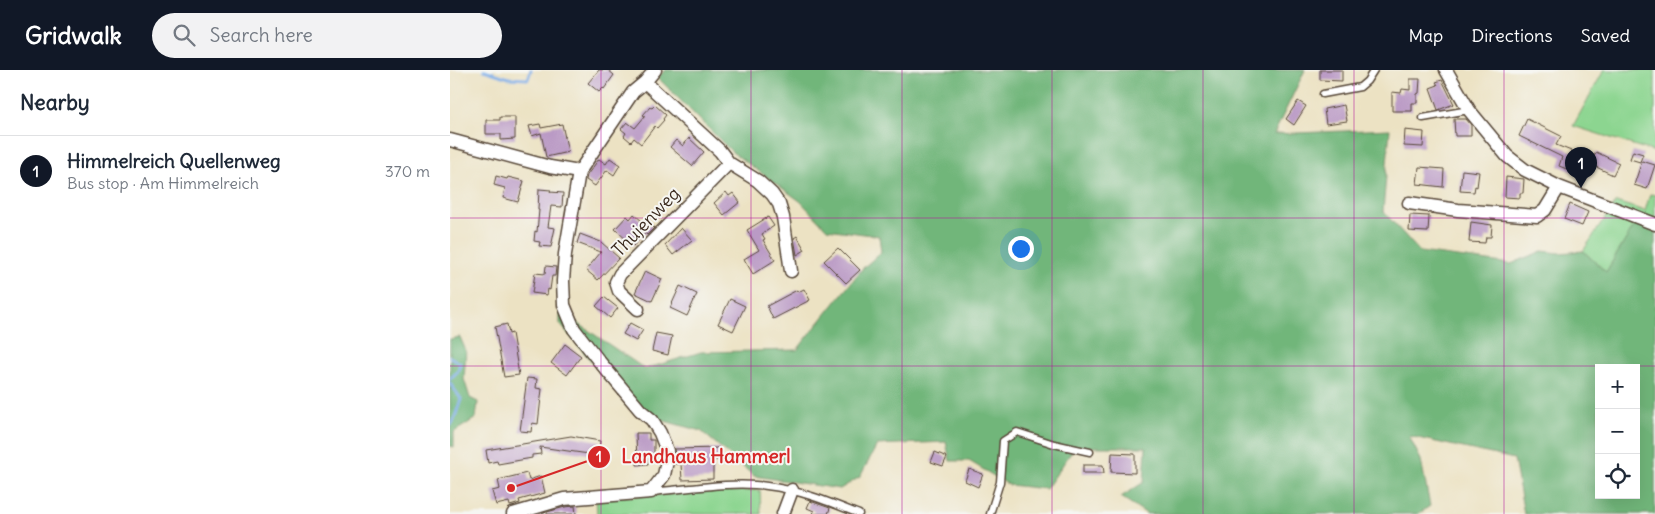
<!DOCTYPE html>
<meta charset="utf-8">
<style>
:root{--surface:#fff;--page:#f2f2f3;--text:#1f2937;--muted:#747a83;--line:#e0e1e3;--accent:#111827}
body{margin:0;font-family:Delius,sans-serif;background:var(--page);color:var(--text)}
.controls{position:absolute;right:15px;bottom:15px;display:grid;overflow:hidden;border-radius:0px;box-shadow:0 5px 20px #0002}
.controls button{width:45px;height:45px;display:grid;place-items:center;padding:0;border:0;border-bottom:1px solid var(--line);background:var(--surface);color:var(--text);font:25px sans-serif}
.you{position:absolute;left:570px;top:178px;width:18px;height:18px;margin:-12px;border:4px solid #fff;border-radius:50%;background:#1a73e8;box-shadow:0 0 0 8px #1a73e833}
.badge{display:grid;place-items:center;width:32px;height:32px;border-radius:50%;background:var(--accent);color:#fff;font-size:16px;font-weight:700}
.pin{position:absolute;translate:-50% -41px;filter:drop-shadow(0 1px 2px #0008)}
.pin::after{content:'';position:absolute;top:26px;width:18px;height:15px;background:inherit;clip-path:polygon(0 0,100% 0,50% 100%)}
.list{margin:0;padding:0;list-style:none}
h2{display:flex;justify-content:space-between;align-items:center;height:65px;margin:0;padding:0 20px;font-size:21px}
h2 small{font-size:16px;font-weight:400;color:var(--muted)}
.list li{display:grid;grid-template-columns:32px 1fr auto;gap:15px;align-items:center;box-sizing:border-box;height:70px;padding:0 20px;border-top:1px solid var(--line)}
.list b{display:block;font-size:19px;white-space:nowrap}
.list p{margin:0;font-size:16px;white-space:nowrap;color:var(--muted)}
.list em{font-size:16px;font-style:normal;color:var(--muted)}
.icon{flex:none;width:28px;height:28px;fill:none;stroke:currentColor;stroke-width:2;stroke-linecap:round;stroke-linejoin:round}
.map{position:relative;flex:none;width:1205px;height:444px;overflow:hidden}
header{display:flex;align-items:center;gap:30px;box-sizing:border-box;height:70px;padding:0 25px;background:var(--accent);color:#fff}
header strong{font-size:24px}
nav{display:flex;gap:28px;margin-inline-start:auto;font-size:18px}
.search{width:350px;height:45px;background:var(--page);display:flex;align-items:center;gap:12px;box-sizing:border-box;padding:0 18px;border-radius:28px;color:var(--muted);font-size:19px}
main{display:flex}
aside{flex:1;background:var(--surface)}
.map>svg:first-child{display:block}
.green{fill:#8cd590;stroke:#648057}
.forest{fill:#71b67a;stroke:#56704c;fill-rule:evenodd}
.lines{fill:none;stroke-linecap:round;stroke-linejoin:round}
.stream{stroke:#7cace7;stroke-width:3}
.building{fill:#ba9ac5}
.lane-casing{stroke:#564637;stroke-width:9}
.street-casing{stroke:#564637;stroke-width:15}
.lane{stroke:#fff;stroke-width:6}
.street{stroke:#fff;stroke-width:12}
.grid{fill:none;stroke:#b5179e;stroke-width:1;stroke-opacity:0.55}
.labels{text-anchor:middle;stroke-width:4;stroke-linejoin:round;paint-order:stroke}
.street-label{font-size:18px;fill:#3b2a1e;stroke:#f6f6f2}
.leader{fill:none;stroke:#d62828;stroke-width:2}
.callout-dot{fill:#d62828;stroke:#f6f6f2;stroke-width:2}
.mark-label{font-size:15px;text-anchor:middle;font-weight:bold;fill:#fff}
.callout-label{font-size:19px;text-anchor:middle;font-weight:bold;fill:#d62828;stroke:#f6f6f2;stroke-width:4;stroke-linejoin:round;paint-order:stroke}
</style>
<header>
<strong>Gridwalk</strong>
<div class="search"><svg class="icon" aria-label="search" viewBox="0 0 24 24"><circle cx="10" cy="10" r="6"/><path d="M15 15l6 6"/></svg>Search here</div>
<nav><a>Map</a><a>Directions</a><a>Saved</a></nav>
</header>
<main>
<aside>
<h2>Nearby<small></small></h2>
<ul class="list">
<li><span class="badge">1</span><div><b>Himmelreich Quellenweg</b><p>Bus stop · Am Himmelreich</p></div><em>370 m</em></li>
</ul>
</aside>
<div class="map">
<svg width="1205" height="444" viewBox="0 0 1205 444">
<rect width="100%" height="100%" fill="#f6f6f2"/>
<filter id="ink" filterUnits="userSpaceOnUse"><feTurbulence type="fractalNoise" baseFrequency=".02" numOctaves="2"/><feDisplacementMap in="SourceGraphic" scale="10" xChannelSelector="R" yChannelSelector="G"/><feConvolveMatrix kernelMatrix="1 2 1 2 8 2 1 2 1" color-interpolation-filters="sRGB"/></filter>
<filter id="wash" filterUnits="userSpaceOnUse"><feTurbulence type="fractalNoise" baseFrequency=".0096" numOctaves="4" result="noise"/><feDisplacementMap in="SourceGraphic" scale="20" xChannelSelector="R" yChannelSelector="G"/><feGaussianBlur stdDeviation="1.12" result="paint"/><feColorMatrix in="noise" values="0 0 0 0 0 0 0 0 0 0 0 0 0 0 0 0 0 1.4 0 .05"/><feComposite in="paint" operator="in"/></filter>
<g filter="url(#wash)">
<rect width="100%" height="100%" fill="#ece2c3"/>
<path class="green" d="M1154,0H1205V82L1123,56Z
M1200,124L1205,125V159L1187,152L1156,202L1133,181L1166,132L1195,141Z
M310,420L311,444H147L146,428Z"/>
<path class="forest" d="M216,0H855L824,64L940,59L933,141L970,182L1061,194L1092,181L1109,183L1133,181L1156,202L1187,151L1205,159V444H1074L1064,389L959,366L971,390L980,436L968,444H697L671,427L694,412L696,377H625L596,419L559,415L519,391H500L496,372L427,375L410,407L390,419L304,406L251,361L185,343L110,254V241L195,299L251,282L347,280L412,199L431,182L429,166L377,159L350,131L282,82L207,7ZM1149,298H1186V425H1149Z
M10,267L16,281L14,309L20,328L28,332L26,348L4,362V377L0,376V269Z"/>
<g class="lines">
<path class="stream" d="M34,0L59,8L78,9L81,0
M0,287L10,293L8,301L0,309
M0,313L11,329L5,347L0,355"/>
</g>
<g id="blocks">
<path class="building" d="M149,0H158L164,5L154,19L153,18L149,22L138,13Z
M870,0H892V11L870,10Z
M960,9H970L969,23L967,24V33H962V41H942V22L951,23L952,19L960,20Z
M992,10L1004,34L988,40L980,18L988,15L986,12Z
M848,31L856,36L844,55L836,49Z
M205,35L216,45L213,49L214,50L207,58L205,56L191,74L184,68L181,72L174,66L176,63L171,59L177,52L185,58L195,46L193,45L200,37L202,38Z
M894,35L897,51L876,54L874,39Z
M50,47H65V69L51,70V64H36V50H50Z
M1004,49H1016L1021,55V66H1005Z
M1077,49L1111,66L1106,75L1134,86L1127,103L1109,96L1112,87L1069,66Z
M90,54L91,58L112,54L118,82L96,87L91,63L82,66L79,56Z
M955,60L974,62L973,77L954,76Z
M239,68L254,82L242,96L220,77L226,70L233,76Z
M1183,81L1193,84L1190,92L1180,89Z
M1146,82L1169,93L1163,105L1140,94Z
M160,88L170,95L164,105L157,100L145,116L136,110L137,105L149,89L156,94Z
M1192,91L1205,95L1197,119L1184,115Z
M969,97L994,99L993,117L967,114Z
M1012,100L1029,102L1027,117L1025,116L1024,122L1010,121Z
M46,106L57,109L58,107L74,111L68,132L53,128L55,118L44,115Z
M1056,107L1074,109L1073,123H1070V128L1055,127Z
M89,119L101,120L100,122L113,123L112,137L101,136L98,157L105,158L101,177L89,176L90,172L84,171L85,161L87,162L89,140H88Z
M276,122L279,126L283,123L290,132L274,145L264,133Z
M1120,134L1138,142L1132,156L1114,149Z
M184,144L193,152L195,150L204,158L197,165L195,163L183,176L165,159L177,146L180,149Z
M960,145L979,146L978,162L959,161Z
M318,147L324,156L312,164L315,169L313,170L325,190L303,204L294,189L309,180L297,160Z
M1021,152L1042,155L1041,167H1036L1035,173L1019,172Z
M231,158L242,170L223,185L215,175Z
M130,164L151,172L169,188L148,210L136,200L151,182L127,173Z
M347,166L355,180L347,185L344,168Z
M388,178L410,200L396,213L374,191Z
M96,196L106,197L105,206H102L100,220L98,219L97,225L82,223L85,203L95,204Z
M195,201L212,209L202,231L185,223Z
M230,216L247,224L237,246L220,238Z
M354,219L360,230L323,249L317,236L347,220L348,222Z
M154,227L168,238L160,248L146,236Z
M280,229L295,236L283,261L268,254Z
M180,253L193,260L186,271L173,264Z
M57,254L59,264L62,263L69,305L54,307L45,257Z
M206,263L222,266L218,285L202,281Z
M115,274L131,286L117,305L101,293Z
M77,308L87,309L86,318L92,319L88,354L82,353L81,362L70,361Z
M186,363H199V370H204V389H198V394L187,395Z
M121,366L150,371L149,380L140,378L139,384L90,377L91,384L82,385V388L48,394L47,391L38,393L36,380Z
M270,378V390H263V409L232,410L231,394H225V379Z
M485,382L497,387L493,396L481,392Z
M662,383L685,384V403L661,402Z
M633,395H653L654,403H633Z
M519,399L533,404L528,417L515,411Z
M77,403L79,410L91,406L95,423L69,430L70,433L60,436L59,432L46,435L42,421L50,419L48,410Z
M360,431L380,438L378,444H363L364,441L357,438Z
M125,436L126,444H97V442L115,437Z"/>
</g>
</g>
<g filter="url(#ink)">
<use href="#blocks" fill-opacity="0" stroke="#564637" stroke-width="1"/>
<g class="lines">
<defs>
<path id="lane" d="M873,24L910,17L917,11L924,0
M973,48L1019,40
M202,422C238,419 282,411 317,416C350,420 379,432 409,444
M540,444L550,412L553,371L567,362L604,374L640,382"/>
<path id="street" d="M996,0L1019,40L1057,86L1075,100L1109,117L1205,154
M195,12L205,0
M0,70L100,97L129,102
M959,133L1008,140L1087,146L1095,140L1109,117
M188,239L169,221L166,212L170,204L279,93
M63,444L114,429L201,422L214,405L217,391V381L210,363L202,350L190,340L149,291L124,259L114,235L113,211L115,184L129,102L183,22L195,12L270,81L279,93L308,111L322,124L329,134L333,147L341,201
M333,444L342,420"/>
</defs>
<use href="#lane" class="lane-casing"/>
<use href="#street" class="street-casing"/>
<use href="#lane" class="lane"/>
<use href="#street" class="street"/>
</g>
</g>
<path class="grid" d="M151,0V444M301,0V444M452,0V444M602,0V444M753,0V444M904,0V444M1054,0V444M0,148H1205M0,296H1205"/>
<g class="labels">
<g class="street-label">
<text transform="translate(196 152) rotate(-46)" y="6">Thujenweg</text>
</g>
</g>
<path class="leader" d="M61 418L149 387"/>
<g class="callout-dot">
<circle cx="61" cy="418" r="5"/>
<circle cx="149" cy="387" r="12"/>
</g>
<g class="mark-label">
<text x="149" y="392">1</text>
</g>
<g class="callout-label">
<text x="256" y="393">Landhaus Hammerl</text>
</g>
</svg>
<div class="controls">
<button>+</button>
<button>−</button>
<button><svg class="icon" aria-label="locate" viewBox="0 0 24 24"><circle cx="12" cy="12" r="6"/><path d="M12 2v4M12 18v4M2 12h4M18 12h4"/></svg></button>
</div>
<div class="you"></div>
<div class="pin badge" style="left:1131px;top:118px">1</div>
</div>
</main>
